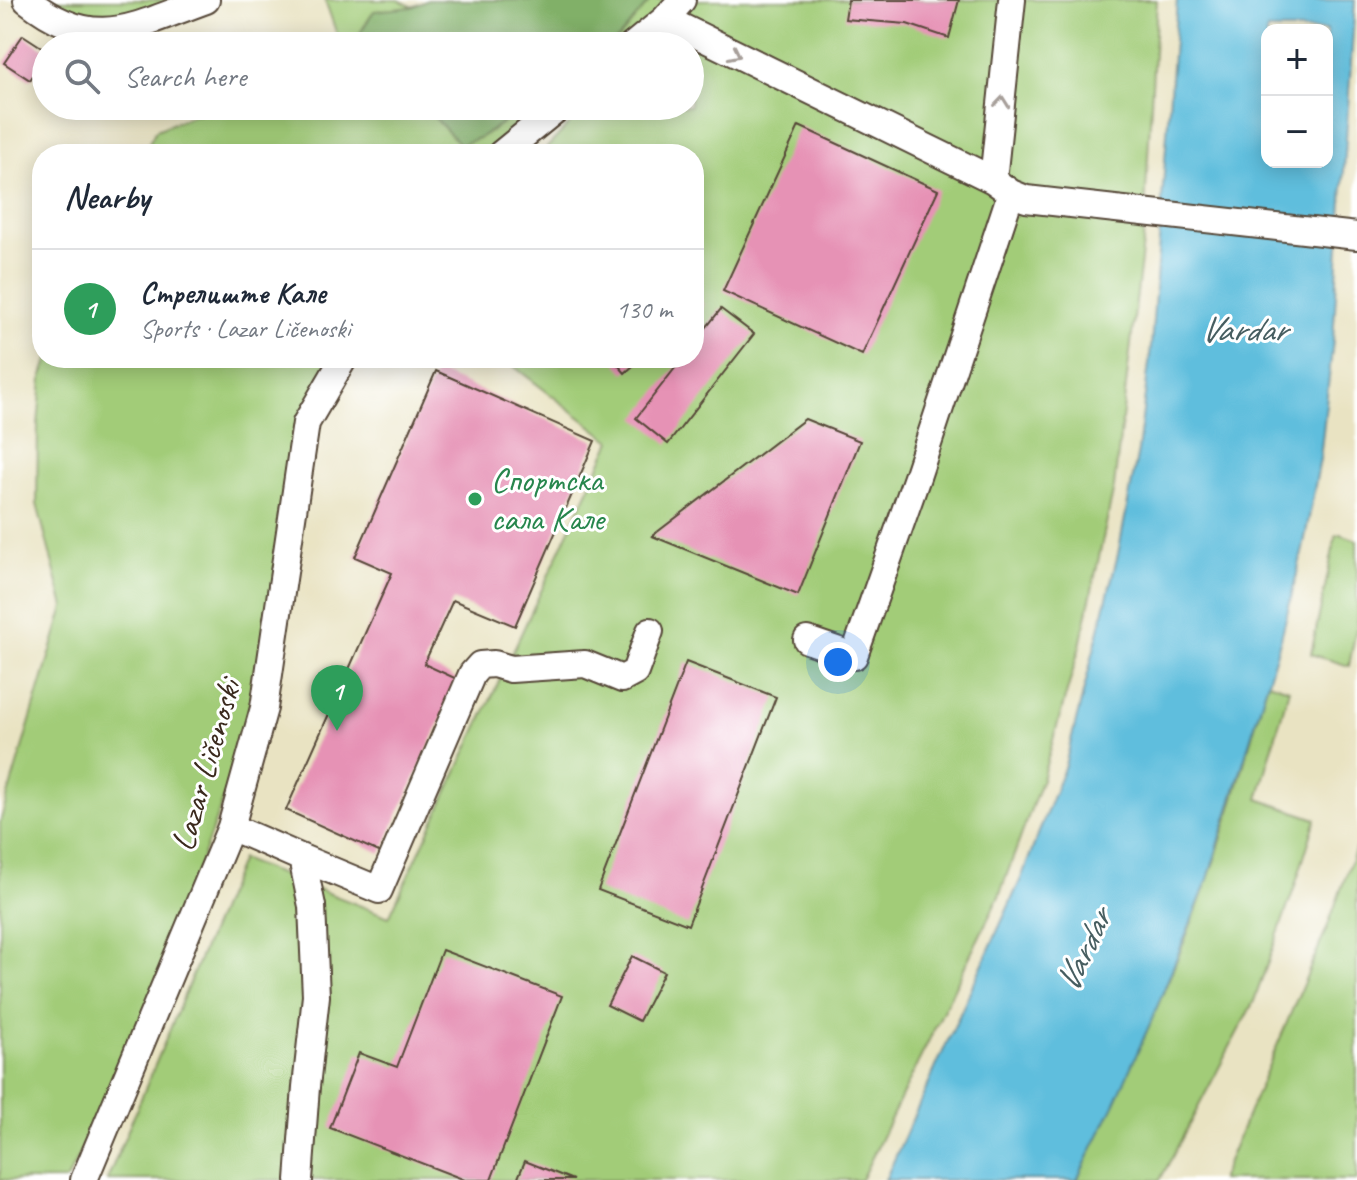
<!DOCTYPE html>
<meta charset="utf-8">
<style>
:root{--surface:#fff;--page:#f6f6f7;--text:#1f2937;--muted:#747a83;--line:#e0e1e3;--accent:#7c3aed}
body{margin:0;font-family:Caveat,sans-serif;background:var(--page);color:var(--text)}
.controls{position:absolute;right:24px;top:24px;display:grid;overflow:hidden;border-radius:16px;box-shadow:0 4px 20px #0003}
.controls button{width:72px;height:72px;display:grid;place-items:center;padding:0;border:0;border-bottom:2px solid var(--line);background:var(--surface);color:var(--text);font:40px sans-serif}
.you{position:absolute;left:838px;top:662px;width:28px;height:28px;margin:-20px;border:6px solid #fff;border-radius:50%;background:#1a73e8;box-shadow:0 0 0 12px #1a73e833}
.badge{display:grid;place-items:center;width:52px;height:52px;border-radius:50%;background:var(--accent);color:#fff;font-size:26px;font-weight:700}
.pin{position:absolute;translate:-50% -66px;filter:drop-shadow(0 2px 4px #0008)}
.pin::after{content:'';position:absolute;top:42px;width:28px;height:24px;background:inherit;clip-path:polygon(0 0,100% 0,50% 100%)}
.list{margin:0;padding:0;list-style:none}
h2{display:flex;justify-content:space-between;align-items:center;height:104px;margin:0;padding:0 32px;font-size:34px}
h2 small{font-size:26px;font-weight:400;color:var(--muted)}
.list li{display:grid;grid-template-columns:52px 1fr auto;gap:24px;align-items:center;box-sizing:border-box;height:120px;padding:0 32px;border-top:2px solid var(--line)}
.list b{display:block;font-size:30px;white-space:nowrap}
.list p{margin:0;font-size:26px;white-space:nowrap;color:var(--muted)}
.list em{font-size:26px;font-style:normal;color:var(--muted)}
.icon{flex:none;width:44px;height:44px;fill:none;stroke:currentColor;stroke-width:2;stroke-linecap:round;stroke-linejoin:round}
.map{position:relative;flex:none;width:1357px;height:1180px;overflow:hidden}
.search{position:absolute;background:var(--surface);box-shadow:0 4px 20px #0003;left:32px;top:32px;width:672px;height:88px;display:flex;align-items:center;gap:20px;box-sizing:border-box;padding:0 28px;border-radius:44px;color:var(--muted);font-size:30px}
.panel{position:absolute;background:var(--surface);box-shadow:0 4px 20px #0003;left:32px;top:144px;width:672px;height:224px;border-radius:32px}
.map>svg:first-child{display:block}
.green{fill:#a2cc78;stroke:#6e7b4b;stroke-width:2}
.forest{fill:#81b068;stroke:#5e6d43;stroke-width:2}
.water{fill:#5ebedd;stroke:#4c747e;stroke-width:2;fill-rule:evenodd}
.building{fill:#e692b5}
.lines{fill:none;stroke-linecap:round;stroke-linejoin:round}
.minor-casing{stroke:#554637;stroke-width:30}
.minor{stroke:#fff;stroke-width:26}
.oneway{stroke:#a79f9a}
.leisure-dot{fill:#2e9e5b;stroke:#fff;stroke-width:3}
.labels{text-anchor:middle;stroke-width:6;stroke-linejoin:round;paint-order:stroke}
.leisure-label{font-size:34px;fill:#27864d;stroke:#fff;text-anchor:start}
.street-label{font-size:34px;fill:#3b2a1e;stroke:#fff}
.water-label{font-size:36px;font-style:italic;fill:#475e61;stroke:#fff}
</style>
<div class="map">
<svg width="1357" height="1180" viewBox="0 0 1357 1180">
<rect width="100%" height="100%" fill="#fff"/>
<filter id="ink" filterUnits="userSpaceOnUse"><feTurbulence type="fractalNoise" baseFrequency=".0125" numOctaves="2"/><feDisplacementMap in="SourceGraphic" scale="16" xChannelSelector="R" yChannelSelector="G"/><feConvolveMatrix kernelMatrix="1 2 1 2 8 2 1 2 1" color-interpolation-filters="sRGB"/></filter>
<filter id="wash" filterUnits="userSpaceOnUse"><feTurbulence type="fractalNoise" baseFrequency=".006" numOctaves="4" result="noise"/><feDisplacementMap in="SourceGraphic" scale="32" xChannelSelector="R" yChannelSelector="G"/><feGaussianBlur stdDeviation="1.8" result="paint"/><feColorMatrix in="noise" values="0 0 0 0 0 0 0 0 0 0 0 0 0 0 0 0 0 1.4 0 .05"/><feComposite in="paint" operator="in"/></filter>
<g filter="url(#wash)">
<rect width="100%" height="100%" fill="#e9e3c2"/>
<path class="green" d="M48,0H178C148,9 108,26 77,15C67,12 57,5 48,0Z
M325,0H399L413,7L428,0H677L628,46H341Z
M685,0H1157L1143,243L1121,428L1114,487L1080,646L1042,779L999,896L861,1180H107L241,859L389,917L611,441L503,358H694V154H541L586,106H690V46H642Z
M217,106H548L489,154H143L156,130Z
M49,358H330L270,608L240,753L150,1001L67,1180H0V822L64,607L37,504L38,425L42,378Z
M1341,534L1357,540V624L1349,666L1311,654L1336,535Z
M1268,682L1289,689L1258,799L1316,819L1294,889L1254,1001L1160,1180H1077C1125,1082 1171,982 1208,879C1231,815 1248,747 1268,682Z
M1357,845V1180H1220L1327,928Z"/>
<path class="forest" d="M428,0H651L619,38L608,46H368L358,36L374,11L412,7Z
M424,106H528L481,137L460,145Z"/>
<path class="water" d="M1177,0H1355L1333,340L1320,459L1303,549L1281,638L1208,879L1153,1017L1115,1103L1077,1180H885L1020,881L1065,765L1118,554L1138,451L1151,347ZM1267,30H1327V162H1267Z"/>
<g id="blocks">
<path class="building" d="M848,0H959L949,38L907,24L845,19Z
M23,35L46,50V56L30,80L4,63Z
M799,126L938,190L862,355L723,291Z
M694,293L704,305L694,314Z
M721,309L754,334L668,444L636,418L683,358H694V343Z
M612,358H642L625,373Z
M436,371L595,441L515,626L453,600L424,664L459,680L381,853L286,810L392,573L355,557Z
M805,419L860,441L798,595L652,536Z
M686,662L776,697L688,925L598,890Z
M442,950L562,996L491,1180H465L330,1128L359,1053L397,1067Z
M632,956L664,972L639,1021L607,1005Z
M525,1161L573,1180H517Z"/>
</g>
</g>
<g filter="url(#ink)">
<use href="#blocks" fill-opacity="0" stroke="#554637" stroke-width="2"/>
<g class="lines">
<defs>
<path id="minor" d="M27,0C95,54 133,26 206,0
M665,19L993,180L1011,193L1026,199L1357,236
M632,46L665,19L682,0
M501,154L560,106
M993,180L1012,0
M807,640L854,656L917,477L1011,193
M231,827L302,858L312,906L316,996L306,1087L299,1180
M302,858L379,890L472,674L480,665L494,664L511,669L585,664L622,679L635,672L650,631
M84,1180L231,827L264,708L306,423L344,358"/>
</defs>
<use href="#minor" class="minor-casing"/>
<use href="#minor" class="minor"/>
</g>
<defs><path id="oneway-chevron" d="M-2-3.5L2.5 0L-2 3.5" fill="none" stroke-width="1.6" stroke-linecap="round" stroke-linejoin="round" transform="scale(2)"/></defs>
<g class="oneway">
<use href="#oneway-chevron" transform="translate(735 54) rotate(26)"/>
<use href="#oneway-chevron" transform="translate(1002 102) rotate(-84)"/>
</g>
</g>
<circle class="leisure-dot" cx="475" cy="499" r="8"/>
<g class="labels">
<g class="leisure-label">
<text x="491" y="491">Спортска<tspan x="491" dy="39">сала Кале</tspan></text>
</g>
<g class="street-label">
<text transform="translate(205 765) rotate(-74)" y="12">Lazar Ličenoski</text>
</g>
<g class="water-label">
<text x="1243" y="341">Vardar</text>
<text transform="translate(1082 950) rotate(-65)" y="13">Vardar</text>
</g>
</g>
</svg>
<div class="controls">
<button>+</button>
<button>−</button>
</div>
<div class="you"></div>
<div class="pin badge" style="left:337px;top:731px;background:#2e9e5b">1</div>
<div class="search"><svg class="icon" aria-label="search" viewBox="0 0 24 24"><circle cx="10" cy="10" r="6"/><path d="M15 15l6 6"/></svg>Search here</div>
<section class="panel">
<h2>Nearby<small></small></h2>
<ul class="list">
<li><span class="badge" style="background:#2e9e5b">1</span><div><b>Стрелиште Кале</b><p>Sports · Lazar Ličenoski</p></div><em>130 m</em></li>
</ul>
</section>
</div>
